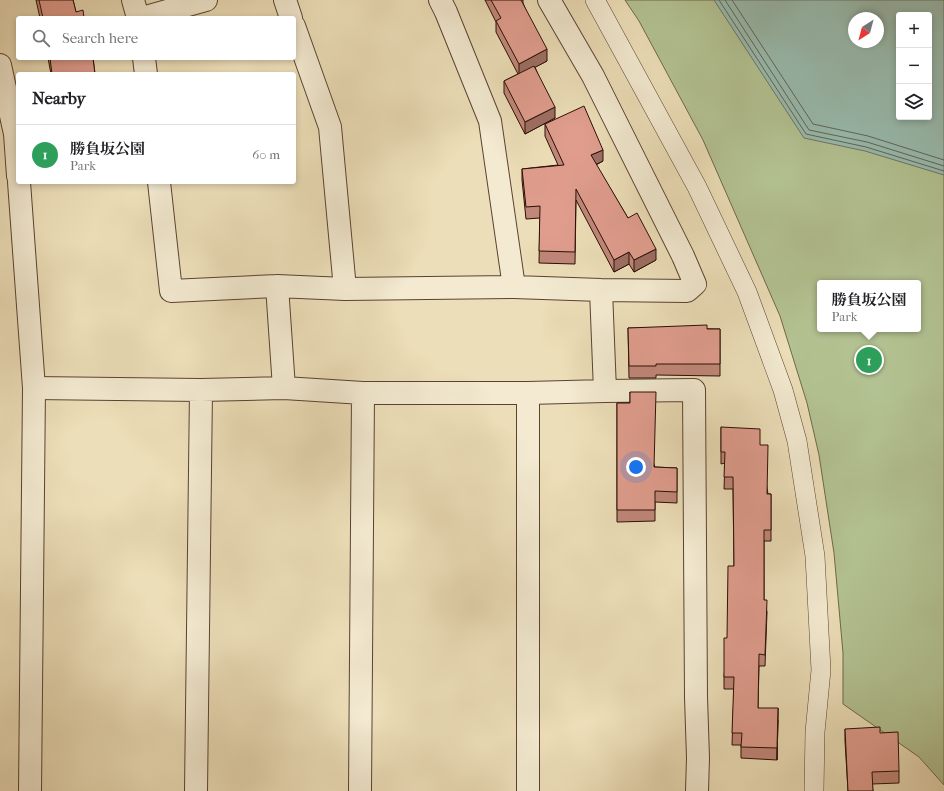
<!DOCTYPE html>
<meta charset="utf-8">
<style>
:root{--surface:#fff;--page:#f2f2f2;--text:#202124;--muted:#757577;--line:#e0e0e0;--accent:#7c3aed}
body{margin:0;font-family:"IM FELL French Canon","Noto Serif JP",serif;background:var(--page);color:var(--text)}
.controls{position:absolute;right:12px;top:12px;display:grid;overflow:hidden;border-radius:4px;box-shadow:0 2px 6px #0003}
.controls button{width:36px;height:36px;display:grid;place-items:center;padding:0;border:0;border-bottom:1px solid var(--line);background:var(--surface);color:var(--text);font:20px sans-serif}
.compass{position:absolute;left:848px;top:12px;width:36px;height:36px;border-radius:50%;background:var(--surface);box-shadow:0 2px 6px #0003;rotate:216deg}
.you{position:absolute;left:636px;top:467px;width:14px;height:14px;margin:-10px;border:3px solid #fff;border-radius:50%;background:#1a73e8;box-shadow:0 0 0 6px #1a73e833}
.badge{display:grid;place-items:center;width:26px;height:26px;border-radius:50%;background:var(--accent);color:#fff;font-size:13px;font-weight:700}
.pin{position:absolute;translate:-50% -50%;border:2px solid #fff;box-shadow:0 1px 4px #0006}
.popup{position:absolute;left:817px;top:280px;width:104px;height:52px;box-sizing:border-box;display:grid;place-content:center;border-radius:4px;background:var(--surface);filter:drop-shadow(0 1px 3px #0005);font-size:13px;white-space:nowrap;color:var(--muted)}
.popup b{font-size:15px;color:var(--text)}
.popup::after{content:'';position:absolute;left:50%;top:100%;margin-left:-8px;border:8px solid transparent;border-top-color:var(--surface)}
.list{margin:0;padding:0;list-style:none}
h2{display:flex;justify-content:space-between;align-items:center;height:52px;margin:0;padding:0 16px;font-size:17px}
h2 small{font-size:13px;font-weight:400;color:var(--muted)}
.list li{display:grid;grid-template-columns:26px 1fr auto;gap:12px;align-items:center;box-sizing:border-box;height:60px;padding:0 16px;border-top:1px solid var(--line)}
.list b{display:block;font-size:15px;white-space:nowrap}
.list p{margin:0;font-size:13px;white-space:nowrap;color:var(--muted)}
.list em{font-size:13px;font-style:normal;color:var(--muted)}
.icon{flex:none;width:22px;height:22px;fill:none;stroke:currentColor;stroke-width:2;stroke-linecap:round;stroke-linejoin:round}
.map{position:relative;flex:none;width:944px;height:791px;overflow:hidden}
.search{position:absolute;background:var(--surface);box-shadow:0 2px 6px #0003;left:16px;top:16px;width:280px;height:44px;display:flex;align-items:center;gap:10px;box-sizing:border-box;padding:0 14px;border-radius:4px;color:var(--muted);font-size:15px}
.panel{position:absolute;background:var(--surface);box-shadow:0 2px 6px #0003;left:16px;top:72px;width:280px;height:112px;border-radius:4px}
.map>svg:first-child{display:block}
.green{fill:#b3c292;stroke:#6e684c;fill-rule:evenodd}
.water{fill:#99bcaf;stroke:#6c766b;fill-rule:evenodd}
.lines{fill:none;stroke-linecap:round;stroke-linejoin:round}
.shore{stroke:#61655a;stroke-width:1}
.pedestrian-casing{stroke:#5a4232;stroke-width:20}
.minor-casing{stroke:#5a4232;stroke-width:24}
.tertiary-casing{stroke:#5a4232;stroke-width:24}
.pedestrian{stroke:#f3ead1;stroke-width:19}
.minor{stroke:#f3ead1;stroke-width:22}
.tertiary{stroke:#f3ead1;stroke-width:22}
.wall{fill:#c1877a;stroke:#290e05}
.shaded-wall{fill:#9d6e63;stroke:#290e05}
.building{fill:#e09d8e;stroke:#290e05}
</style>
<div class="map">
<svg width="944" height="791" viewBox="0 0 944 791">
<rect width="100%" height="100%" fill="#ecdeb8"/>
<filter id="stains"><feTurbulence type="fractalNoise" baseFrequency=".005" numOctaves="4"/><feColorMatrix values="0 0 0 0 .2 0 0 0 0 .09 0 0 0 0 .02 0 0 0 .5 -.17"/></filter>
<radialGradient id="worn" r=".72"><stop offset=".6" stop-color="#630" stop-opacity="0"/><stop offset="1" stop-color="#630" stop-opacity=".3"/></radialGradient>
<path class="green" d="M625,0H944V785L919,757L843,704V653L834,553L819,455L807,403L780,316L703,140L639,21ZM899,15H929V117H899ZM854,18H878V42H854ZM820,283H918V329H820Z"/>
<path class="water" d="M714,0H944V175L865,151L804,138ZM899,15H929V117H899ZM854,18H878V42H854Z"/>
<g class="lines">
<path class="shore" d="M719,0L806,134L866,147L944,171
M725,0L809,130L867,142L944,166
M732,0L813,124L868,136L944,160"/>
<defs>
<path id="pedestrian" d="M595,0L697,187L747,292L783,390L797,441L815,556L821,670L815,732L814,791"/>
<path id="minor" d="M133,0L138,18
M285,0L291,18
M440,0L446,12L490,121L514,287
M142,18L206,0
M294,26L330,127L345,289
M144,58L146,74
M159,182L171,291L277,286L345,289L514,287L601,290L687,291L695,284L683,256L593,76L549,0
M277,286L284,388
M601,290L605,391
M34,388L201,390L284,388L363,393H528L605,391L694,390L696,697L698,758L697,791
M196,791L201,390
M360,791L363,393
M528,791V393"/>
<path id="tertiary" d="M0,65L15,134L18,176
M19,182L34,388L30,791"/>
</defs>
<use href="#pedestrian" class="pedestrian-casing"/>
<use href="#minor" class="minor-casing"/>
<use href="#tertiary" class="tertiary-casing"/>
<use href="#pedestrian" class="pedestrian"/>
<use href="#minor" class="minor"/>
<use href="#tertiary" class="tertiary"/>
</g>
<path class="wall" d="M36,0H73L76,12L84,18H40Z
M485,0H523V3L547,61L535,67L555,118L525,134L504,93V81L518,74L496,32V22Z
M48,58H93L95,74H51Z
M545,124L603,161L596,165L628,218L656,260L634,272L629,264L614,272L576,200L575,264L539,263L540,218L526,219L522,180V169L558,165L545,136Z
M628,328L720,329V376L656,375V378H629Z
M630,392L655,467L677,468V503L655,502V521L617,522V403H630Z
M721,427L760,445L768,494H771V541H764V600L767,612L765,666H759L758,708L778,720L777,760L741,758V745H732L734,689H724V677L734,566L733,489H724L725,463L721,464Z
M845,729L899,771V783L872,784L873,791H848L845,741Z"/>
<path class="shaded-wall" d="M547,49V61L519,76V64Z
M555,107V118L525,134V122Z
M603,150V161L591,167V155Z
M656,249V260L634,272V260Z
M629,252V264L614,272V260Z
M778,708V720L777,760V748Z"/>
<path class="building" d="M39,0H73L76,12L83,10L84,18H43Z
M491,0H521L547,49L519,64L496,21L501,18Z
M50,58H93L95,74H52Z
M534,66L555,107L525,122L504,81Z
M584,106L603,150L591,155L628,218L637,213L656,249L634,260L629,252L614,260L576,189L575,252L539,251L540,206L526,207L522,169L564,165L545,124Z
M707,325V329H720V364H656V366H629L628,328Z
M630,392H656L654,467L677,468V492L655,491V510H617V403H630Z
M721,427L760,429V445H768L767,494H771V530H764V600H767L765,655L759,654L758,708H778L777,748L741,747L742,733H732L734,677H724V638H727L728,566H734L733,477H724L725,452H721Z
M880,727V733L898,732L899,771L872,772L873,791H848L845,729Z"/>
<rect width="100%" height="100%" filter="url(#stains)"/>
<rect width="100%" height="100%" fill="url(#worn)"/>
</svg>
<div class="controls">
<button>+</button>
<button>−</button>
<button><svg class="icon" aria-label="layers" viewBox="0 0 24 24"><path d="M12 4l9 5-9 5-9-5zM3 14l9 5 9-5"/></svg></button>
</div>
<svg class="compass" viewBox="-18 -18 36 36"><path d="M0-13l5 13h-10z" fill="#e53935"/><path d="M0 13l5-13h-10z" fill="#757577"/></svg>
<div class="you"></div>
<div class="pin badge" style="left:869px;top:360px;background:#2e9e5b">1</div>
<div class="popup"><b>勝負坂公園</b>Park</div>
<div class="search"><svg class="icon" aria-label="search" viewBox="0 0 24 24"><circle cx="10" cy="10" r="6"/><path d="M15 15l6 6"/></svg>Search here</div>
<section class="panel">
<h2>Nearby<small></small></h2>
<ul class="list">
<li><span class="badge" style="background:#2e9e5b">1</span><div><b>勝負坂公園</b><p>Park</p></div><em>60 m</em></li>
</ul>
</section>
</div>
